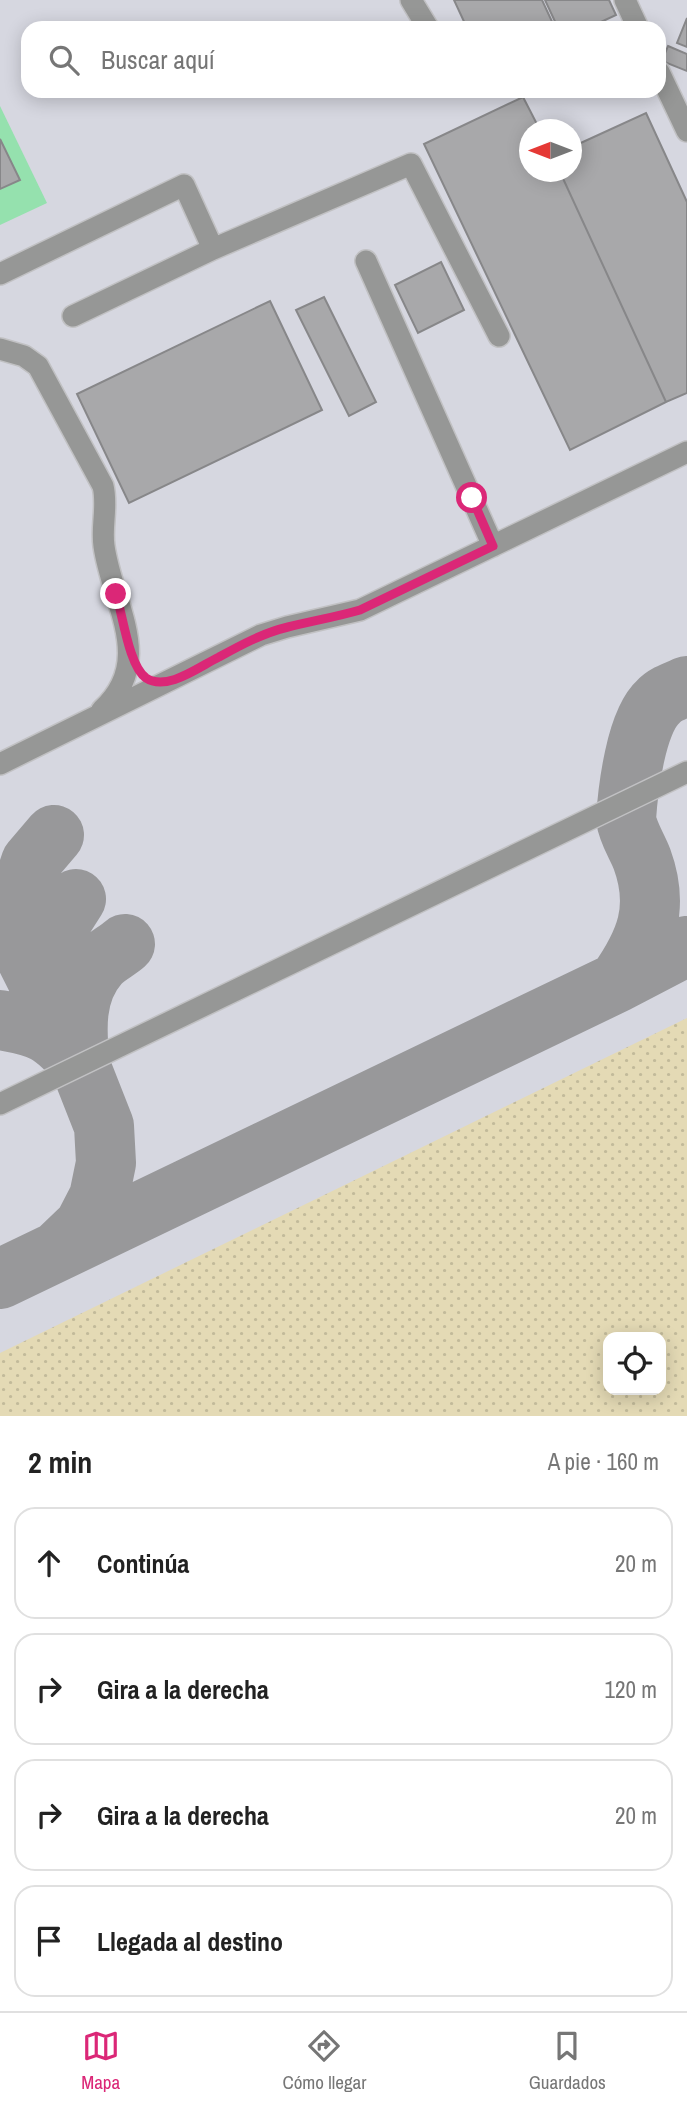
<!DOCTYPE html>
<html lang="es">
<meta charset="utf-8">
<style>
:root{--surface:#fff;--page:#f2f2f2;--text:#222;--muted:#767676;--line:#e0e0e0;--accent:#db2777}
body{margin:0;font-family:"Archivo Narrow",sans-serif;background:var(--page);color:var(--text)}
.controls{position:absolute;right:21px;bottom:21px;display:grid;overflow:hidden;border-radius:14px;box-shadow:0 4px 18px #0003}
.controls button{width:63px;height:63px;display:grid;place-items:center;padding:0;border:0;border-bottom:2px solid var(--line);background:var(--surface);color:var(--text);font:35px sans-serif}
.compass{position:absolute;left:519px;top:119px;width:63px;height:63px;border-radius:50%;background:var(--surface);box-shadow:0 4px 18px #0003;rotate:270deg}
.stop{position:absolute;width:21px;height:21px;margin:-16px;border:5px solid #db2777;border-radius:50%;background:#fff}
.stop.end{background:#db2777;border-color:#fff;box-shadow:0 2px 7px #0008}
.list{margin:0;padding:0;list-style:none}
h2{display:flex;justify-content:space-between;align-items:center;height:91px;margin:0;padding:0 28px;font-size:30px}
h2 small{font-size:23px;font-weight:400;color:var(--muted)}
.list li{display:grid;grid-template-columns:46px 1fr auto;gap:21px;align-items:center;box-sizing:border-box;height:112px;margin:0 14px 14px;padding:0 14px;border:2px solid var(--line);border-radius:21px}
.list b{display:block;font-size:26px;white-space:nowrap}
.list em{font-size:23px;font-style:normal;color:var(--muted)}
.icon{flex:none;width:38px;height:38px;fill:none;stroke:currentColor;stroke-width:2;stroke-linecap:round;stroke-linejoin:round}
.map{position:relative;flex:none;width:687px;height:1416px;overflow:hidden}
.search{position:absolute;background:var(--surface);box-shadow:0 4px 18px #0003;left:21px;right:21px;top:21px;height:77px;display:flex;align-items:center;gap:18px;box-sizing:border-box;padding:0 24px;border-radius:21px;color:var(--muted);font-size:26px}
.sheet{height:595px;background:var(--surface)}
nav{display:flex;justify-content:space-around;align-items:center;box-sizing:border-box;height:98px;border-top:2px solid var(--line);background:var(--surface);font-size:19px;color:var(--muted)}
nav a{display:grid;justify-items:center;gap:4px}
nav .on{color:var(--accent)}
.map>svg:first-child{display:block}
.built{fill:#d6d7e0;fill-rule:evenodd}
.sand{fill:url(#sand-dots);fill-rule:evenodd}
.park{fill:#95e1ae}
.lines{fill:none;stroke-linecap:round;stroke-linejoin:round}
.taxiway{stroke:#98989a;stroke-width:60}
.building{fill:#a8a8aa;stroke:#878789;stroke-width:2}
.minor-casing{stroke:#c1c1c3;stroke-width:24}
.minor{stroke:#969796;stroke-width:21}
.route{stroke:#db2777;stroke-width:9}
</style>
<div class="map">
<svg width="687" height="1416" viewBox="0 0 687 1416">
<defs>
<pattern id="sand-dots" width="8" height="8" patternUnits="userSpaceOnUse" patternTransform="scale(1.75)"><rect width="8" height="8" fill="#e4dab5"/><path d="M2 2h.1M6 6h.1" fill="none" stroke="#c2ba9a" stroke-width="1.8" stroke-linecap="round"/></pattern>
</defs>
<rect width="100%" height="100%" fill="#e3e3e6"/>
<path class="built" d="M0,0H687V1416H0ZM28,28H659V91H28ZM530,130H572V172H530ZM608,1337H661V1390H608Z"/>
<path class="sand" d="M687,1018V1416H0V1353ZM608,1337H661V1390H608Z"/>
<path class="park" d="M0,106L47,203L0,225Z"/>
<g class="lines">
<path class="taxiway" d="M0,906L80,1065L104,1126L106,1163L99,1197L84,1226L60,1249
M15,938L19,897L31,862L54,835
M618,982C646,942 660,908 642,859C637,846 628,833 626,819C628,789 636,722 658,702C665,694 678,690 687,686
M51,1005L45,970L55,932L76,899
M0,1020C42,1027 52,1032 80,1064
M80,1064C76,1030 74,992 99,964C105,957 117,951 125,944
M0,1279L618,982L687,946"/>
</g>
<path class="building" d="M454,0H542L555,28H467Z
M545,0H609L616,15L588,28H558Z
M687,18V47L677,43Z
M668,46L687,54V71L662,61Z
M523,97L540,130H530V172H560L666,402L570,450L424,144Z
M646,113L687,202V393L666,402L560,172H572V147Z
M0,139L20,180L0,189Z
M441,262L464,310L418,333L395,285Z
M324,297L376,402L349,416L296,310Z
M270,301L322,410L129,503L77,394Z"/>
<g class="lines">
<defs>
<path id="minor" d="M411,0L428,28
M625,0L638,28
M659,72L687,131
M366,261L493,546
M0,274L184,185L213,249
M73,316L213,249L411,164L499,336
M0,349L24,356L38,366L103,486C108,506 101,526 104,546C112,604 156,661 102,710
M0,764L261,635L287,627L360,610L687,452
M0,1104L687,772"/>
</defs>
<use href="#minor" class="minor-casing"/>
<use href="#minor" class="minor"/>
</g>
<g class="lines">
<path class="route" d="M116,594C123,616 129,666 146,678C167,692 200,666 219,657C241,645 263,633 288,627C312,621 336,617 360,610L493,546L472,498"/>
</g>
</svg>
<div class="controls">
<button><svg class="icon" aria-label="locate" viewBox="0 0 24 24"><circle cx="12" cy="12" r="6"/><path d="M12 2v4M12 18v4M2 12h4M18 12h4"/></svg></button>
</div>
<svg class="compass" viewBox="-18 -18 36 36"><path d="M0-13l5 13h-10z" fill="#e53935"/><path d="M0 13l5-13h-10z" fill="#767676"/></svg>
<div class="stop" style="left:472px;top:498px"></div>
<div class="stop end" style="left:116px;top:594px"></div>
<div class="search"><svg class="icon" aria-label="search" viewBox="0 0 24 24"><circle cx="10" cy="10" r="6"/><path d="M15 15l6 6"/></svg>Buscar aquí</div>
</div>
<section class="sheet">
<h2>2 min<small>A pie · 160 m</small></h2>
<ul class="list">
<li><svg class="icon" aria-label="ahead" viewBox="0 0 24 24"><path d="M12 20V5M6 11l6-6 6 6"/></svg><div><b>Continúa</b></div><em>20 m</em></li>
<li><svg class="icon" aria-label="right" viewBox="0 0 24 24"><path d="M7 20v-9h11M14 6l5 5-5 5"/></svg><div><b>Gira a la derecha</b></div><em>120 m</em></li>
<li><svg class="icon" aria-label="right" viewBox="0 0 24 24"><path d="M7 20v-9h11M14 6l5 5-5 5"/></svg><div><b>Gira a la derecha</b></div><em>20 m</em></li>
<li><svg class="icon" aria-label="arrive" viewBox="0 0 24 24"><path d="M6 21V4h12l-3 4 3 4H6"/></svg><div><b>Llegada al destino</b></div></li>
</ul>
</section>
<nav>
<a class="on"><svg class="icon" aria-label="map" viewBox="0 0 24 24"><path d="M3 6l6-2 6 2 6-2v14l-6 2-6-2-6 2zM9 4v14M15 6v14"/></svg>Mapa</a>
<a><svg class="icon" aria-label="directions" viewBox="0 0 24 24"><path d="M12 3l9 9-9 9-9-9zM9 14v-3h6M13 9l2 2-2 2"/></svg>Cómo llegar</a>
<a><svg class="icon" aria-label="saved" viewBox="0 0 24 24"><path d="M7 4h10v16l-5-4-5 4z"/></svg>Guardados</a>
</nav>
